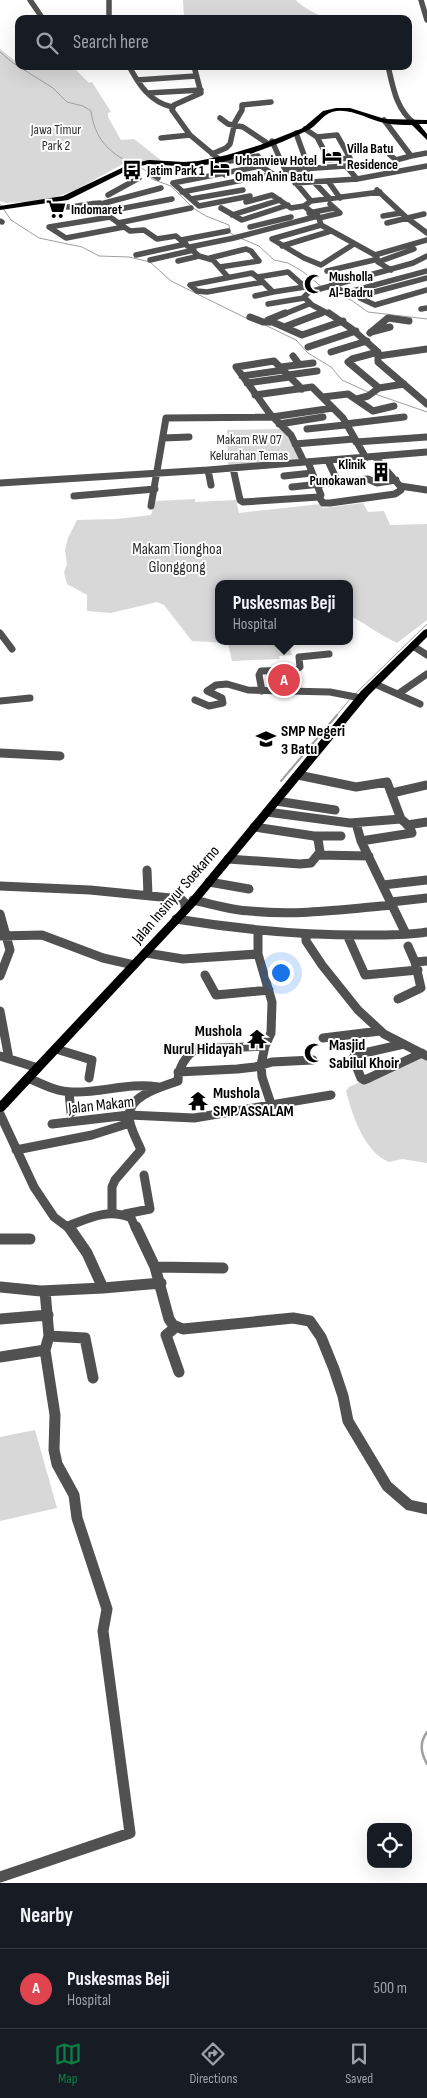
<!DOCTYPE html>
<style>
:root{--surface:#171b24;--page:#20242c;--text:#f1f3f6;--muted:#9ea1a6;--line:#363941;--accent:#0b8043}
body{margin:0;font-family:"Sofia Sans Condensed",sans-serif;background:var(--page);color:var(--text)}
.controls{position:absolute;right:15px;bottom:15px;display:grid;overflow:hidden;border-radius:10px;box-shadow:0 5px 20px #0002}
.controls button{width:45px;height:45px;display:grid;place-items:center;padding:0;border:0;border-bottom:1px solid var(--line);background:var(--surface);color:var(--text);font:25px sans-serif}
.you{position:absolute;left:280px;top:972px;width:18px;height:18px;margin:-12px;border:4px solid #fff;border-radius:50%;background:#1a73e8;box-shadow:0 0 0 8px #1a73e833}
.badge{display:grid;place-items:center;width:32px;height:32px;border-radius:50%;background:var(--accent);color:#fff;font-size:16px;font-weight:700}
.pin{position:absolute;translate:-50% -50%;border:2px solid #fff;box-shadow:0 1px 5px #0006}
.popup{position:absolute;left:215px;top:580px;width:138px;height:65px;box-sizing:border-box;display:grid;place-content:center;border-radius:10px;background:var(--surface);filter:drop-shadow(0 1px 4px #0005);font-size:16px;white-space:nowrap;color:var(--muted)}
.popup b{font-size:19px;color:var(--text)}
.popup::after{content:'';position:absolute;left:50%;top:100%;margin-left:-10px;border:10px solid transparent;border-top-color:var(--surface)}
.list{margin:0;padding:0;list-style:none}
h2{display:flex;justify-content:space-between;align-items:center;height:65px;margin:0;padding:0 20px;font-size:21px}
h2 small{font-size:16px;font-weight:400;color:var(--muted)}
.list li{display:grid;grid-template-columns:32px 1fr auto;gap:15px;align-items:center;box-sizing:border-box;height:80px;padding:0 20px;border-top:1px solid var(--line)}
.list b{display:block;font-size:19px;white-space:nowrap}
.list p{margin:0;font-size:16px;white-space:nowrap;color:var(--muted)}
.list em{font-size:16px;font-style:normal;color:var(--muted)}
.icon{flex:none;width:28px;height:28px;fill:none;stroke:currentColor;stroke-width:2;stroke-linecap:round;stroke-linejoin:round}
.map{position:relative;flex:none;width:427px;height:1883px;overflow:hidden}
.search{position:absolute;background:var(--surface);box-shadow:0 5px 20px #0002;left:15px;right:15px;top:15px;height:55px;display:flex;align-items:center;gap:12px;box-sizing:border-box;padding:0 18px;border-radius:10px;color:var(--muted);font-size:19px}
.sheet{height:145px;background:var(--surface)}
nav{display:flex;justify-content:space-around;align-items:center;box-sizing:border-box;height:70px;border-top:1px solid var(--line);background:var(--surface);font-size:14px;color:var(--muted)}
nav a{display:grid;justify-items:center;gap:2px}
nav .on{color:var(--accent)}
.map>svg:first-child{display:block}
.green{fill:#d8d8d8}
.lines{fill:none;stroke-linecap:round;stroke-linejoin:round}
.stream-far2{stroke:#9f9f9f;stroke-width:1}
.stream-far1{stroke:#9f9f9f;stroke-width:2}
.stream{stroke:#9f9f9f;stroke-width:2.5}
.minor-far3{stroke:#515151;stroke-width:5.5}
.minor-far2{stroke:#515151;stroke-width:7}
.minor-far1{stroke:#515151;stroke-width:9}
.minor{stroke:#515151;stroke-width:11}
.major{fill:#000;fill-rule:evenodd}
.labels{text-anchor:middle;stroke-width:4;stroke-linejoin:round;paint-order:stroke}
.far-park-label{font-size:14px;fill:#2f2f2f;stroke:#fff}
.far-poi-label{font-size:14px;font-weight:bold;fill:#000;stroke:#fff;text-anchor:start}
.park-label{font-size:16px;fill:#2f2f2f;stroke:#fff}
.poi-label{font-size:16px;font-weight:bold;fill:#000;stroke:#fff;text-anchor:start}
.street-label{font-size:16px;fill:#000;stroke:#fff}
</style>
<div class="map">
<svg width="427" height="1883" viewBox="0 0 427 1883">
<rect width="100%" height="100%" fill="#fff"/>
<path class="green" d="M183,0H296C300,6 320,16 327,19H184Z
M0,49L19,64V66L27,70L72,66L89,83L92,82L111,112L108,113V117L121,140L134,139L162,161L121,165L76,190L44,201L6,203L0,201Z
M283,429L285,431L299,460L228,467L227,430Z
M195,499V502L236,500L239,513L320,504L323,508L363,503L368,512L384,511L390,525L427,524V620L397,643C380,635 366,624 349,615V584H219V641H287L292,655L279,656L280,659L232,661L228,643L192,641L164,605L157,602L111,613L87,611V595L67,584L64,572L67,565L65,550L68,538L77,520L117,519L151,515L156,501Z
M418,1056L427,1060V1163L402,1159L389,1162C364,1152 352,1114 346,1091L349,1087Z
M35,1430L57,1508L0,1521V1437Z"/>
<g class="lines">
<path class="stream-far2" d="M0,52L13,63L53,88L67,102L83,106L91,111C95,139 108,152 132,164
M137,166L145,170L152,179L171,186L193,208L206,216L229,225L230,233L236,236
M0,204L11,220L39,238L82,247L99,256L129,257L150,262L171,281L248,319
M240,238L259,246L274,260L288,263L302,271L322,287
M327,289L351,300L368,312L427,319
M265,325L296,340L308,353L331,367L342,380L368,392
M375,394L427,412
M355,694L427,624
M336,716L350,699"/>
<path class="stream-far1" d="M281,781L337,715"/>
<path class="stream" d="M427,1732C419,1743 421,1753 427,1764"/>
<path class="minor-far3" d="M30,0L43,19
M109,0V19
M421,0L427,20
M129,66C139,85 150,102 172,107
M194,66L201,93L174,105L172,110L190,135L220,160
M388,66C393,87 396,109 414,123
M137,80L196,76
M148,93L201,90
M220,118L228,124L243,127L267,143
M384,120L411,156L427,153
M305,129L317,137
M296,133L309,169
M337,135L350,158L329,160L317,137Z
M161,138L190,135
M272,141L285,170L311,201
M212,154L226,148L230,144L235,122L242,110V105L271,102
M390,155L396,160L411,156
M219,163L258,156
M213,165L225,175
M285,170L346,166L357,179
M158,178L153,175L184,168
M328,181L340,198
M314,182L330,199
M295,183L357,179L427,166
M377,190L407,218L427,233
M182,192L273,174
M380,192L311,201L304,206L319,218L321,225L375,255L427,240
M108,195L139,178L127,170
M250,196L199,206L173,183L261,166L280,179
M191,199L243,190
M52,201C66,213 83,203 100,203L109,212L110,217L130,231L144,230L157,239L176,236L199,256L213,260L228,277
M246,202L272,195L291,208L304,206
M101,204L161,188
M221,208L242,220L288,205
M109,211L172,199
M309,213L334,208
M232,215L280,200
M383,216L401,213
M110,217L49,227L66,238L124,227
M319,218L340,213L330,204
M0,221L2,222
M118,223L191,208
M387,223L424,214
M321,225L272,239L304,258L321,265L354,244
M250,227L291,217
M181,240L228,231
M282,246L331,231
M190,247L234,238L318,216
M136,255L186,244
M210,258L246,249L251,251L259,261L220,267
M150,260L194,250
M178,261L199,256
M391,270L378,262L414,249
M327,271L374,260L377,258L375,255
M252,273L263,282L207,292L197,291L190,285Z
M258,277L288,272L305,287
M427,278L363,295L360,298L375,305L427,290
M263,282L273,292L305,287L313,291
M331,285L344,292H349L427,271
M255,296L273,292
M268,304L304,298
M421,309L427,308
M282,315L309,304
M318,315L325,312
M331,315L312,305L304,297L309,292L413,263L427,256"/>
<path class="minor-far2" d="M285,313L268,320L284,327L321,313
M329,313L352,329L378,352V362L427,404
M250,317L263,322H271
M284,327L302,335L343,321
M371,332L390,327
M370,333L388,318L409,321
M308,347L356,331
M331,352L367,341
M378,352L352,359L348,362L379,388
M293,356L299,364
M378,356L427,349
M281,367L313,363
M288,375L317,371
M242,376L284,370
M247,383L290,377
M302,389L274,361L236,367L270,414L291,435L304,462
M255,395L312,387L343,418L366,458
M323,397L348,394L373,411L394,406
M357,399L368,396L379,388L404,384
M279,424L323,417
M345,424L404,417
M307,429L345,425
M163,438L189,437
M356,442L427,437
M295,444L354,439
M375,457L400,486L427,490
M328,461L338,482
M233,468L240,500L243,502L319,497L321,495L308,462
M208,470L211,485
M284,476L312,473
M0,483L208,470L427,452
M292,487L368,479L377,483L396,480
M74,496L155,489
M319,497L323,503H330L395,494L401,490L400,486
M151,506L166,418L272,417L333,408
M0,633L12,649
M413,646L427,655
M375,684L420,704
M262,691L259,675L261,671L296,670L300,667L299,657L329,654
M398,694L427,674
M195,700L209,706L223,703L222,698L207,691L216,685L227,684L248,690L330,692L361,698
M0,701L30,698"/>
<path class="minor-far1" d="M0,753L60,756
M298,775L356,787L387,782L401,819L409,826L412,833L361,841
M392,793L427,785
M276,801L335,810
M267,812L350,823L401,819
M356,823L361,841L406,934
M407,825L427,822
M314,836H341
M318,855L369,856
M228,859L300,864L311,863L320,852L318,839L314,836L254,827
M147,870L148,895
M209,882L249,889
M383,885L427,880
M0,886L90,890L181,899L185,903V910
M193,900C212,904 231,910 250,911C298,916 346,909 393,905
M391,902L427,898
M0,914L10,950L0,976
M176,919C243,930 309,936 377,935C394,935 411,935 427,932
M258,931V954L272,1002L271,1033L265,1046L261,1065L262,1077L271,1104
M0,936L42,935L103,958L134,965
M306,936V941L322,965L358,1010L384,1034L427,1056
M348,937L365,975L418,970
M146,953L183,959L258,954
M415,962L427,961
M205,975L216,995L269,990
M398,999L421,988L415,962L408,946
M0,1011L9,1059
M323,1038L380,1031
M404,1044L355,1055L353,1058L361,1078L364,1080L369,1078L422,1053
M56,1049L92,1060L89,1078
M0,1056L38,1068
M178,1072L237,1069L255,1067L272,1062L313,1060
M28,1078C42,1084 57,1092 73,1092C102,1093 129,1082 158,1087
M69,1092L71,1113
M0,1114L34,1187L54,1217L70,1229
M52,1124L129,1115L194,1118L331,1095
M16,1150L92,1135L130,1123
M112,1213V1187L115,1180L141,1150C137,1140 129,1127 129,1116C129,1095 162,1087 178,1081C178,1069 186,1053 198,1049L265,1046
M125,1214L150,1209L144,1175
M68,1226C89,1218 109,1208 131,1218L136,1229"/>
<path class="minor" d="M69,1227L87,1253L103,1288L161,1283
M136,1227L155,1267L169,1319L173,1325L183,1329L293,1318L310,1321L321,1337L334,1369L343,1396L348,1421L387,1486L409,1505L427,1509
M0,1239H30
M155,1267L223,1268
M0,1287L41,1291L103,1288
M0,1319L48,1315
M176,1327L166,1335L179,1372
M49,1336L85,1338L93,1378
M0,1357L45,1350
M0,1877L130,1833L103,1631L107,1609L77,1518L74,1495L57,1464L54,1450L55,1415L45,1350L49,1336L45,1291"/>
<path class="major" d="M336,108H350L385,119L427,120V124H419L427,134V140L412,125C403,125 394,125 385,123C368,120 350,107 332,112C322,115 317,126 308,130C276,146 229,164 194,166L190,169L178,168L177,166L149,164L132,168L68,200L0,210V206L63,196L130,164L149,160L184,162L198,161L227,155L260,145L303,128L323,111Z
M427,629V637L369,695L195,906L4,1111L0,1112V1101L187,902L361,691L424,630Z"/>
</g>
<defs>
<symbol id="hotel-bare" viewBox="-9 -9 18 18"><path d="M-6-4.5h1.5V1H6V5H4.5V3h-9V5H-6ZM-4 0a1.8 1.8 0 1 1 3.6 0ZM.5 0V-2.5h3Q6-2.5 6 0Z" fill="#000" stroke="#fff" stroke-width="2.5" paint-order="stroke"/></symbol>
<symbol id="bus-bare" viewBox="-9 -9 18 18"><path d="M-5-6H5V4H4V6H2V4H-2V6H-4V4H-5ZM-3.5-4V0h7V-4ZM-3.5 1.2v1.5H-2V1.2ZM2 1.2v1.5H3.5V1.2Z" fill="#000" stroke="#fff" stroke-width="2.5" paint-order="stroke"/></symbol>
<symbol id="supermarket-bare" viewBox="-9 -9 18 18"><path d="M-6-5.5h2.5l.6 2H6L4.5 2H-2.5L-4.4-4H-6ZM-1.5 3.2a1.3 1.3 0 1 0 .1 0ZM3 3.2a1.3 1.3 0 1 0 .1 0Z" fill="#000" stroke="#fff" stroke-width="2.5" paint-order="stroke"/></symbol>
<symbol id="mosque-bare" viewBox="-9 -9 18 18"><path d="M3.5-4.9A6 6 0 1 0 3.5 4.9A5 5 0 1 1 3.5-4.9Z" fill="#000" stroke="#fff" stroke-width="2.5" paint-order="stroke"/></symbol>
<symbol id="building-bare" viewBox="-9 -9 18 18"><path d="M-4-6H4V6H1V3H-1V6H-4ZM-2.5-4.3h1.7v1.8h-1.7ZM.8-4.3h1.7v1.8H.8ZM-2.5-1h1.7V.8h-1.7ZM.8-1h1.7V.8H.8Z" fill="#000" stroke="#fff" stroke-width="2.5" paint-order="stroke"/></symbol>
<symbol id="school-bare" viewBox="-9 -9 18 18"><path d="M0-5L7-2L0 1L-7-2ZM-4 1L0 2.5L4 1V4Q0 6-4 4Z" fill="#000" stroke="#fff" stroke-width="2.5" paint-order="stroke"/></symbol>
<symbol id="temple-bare" viewBox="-9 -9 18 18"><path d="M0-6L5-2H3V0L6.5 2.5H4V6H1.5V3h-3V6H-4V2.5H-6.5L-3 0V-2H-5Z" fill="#000" stroke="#fff" stroke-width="2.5" paint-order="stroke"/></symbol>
</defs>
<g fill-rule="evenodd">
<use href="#hotel-bare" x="318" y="142" width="28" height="28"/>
<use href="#hotel-bare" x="206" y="154" width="28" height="28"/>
<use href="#bus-bare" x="118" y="156" width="28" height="28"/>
<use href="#supermarket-bare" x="42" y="195" width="28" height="28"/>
<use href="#mosque-bare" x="300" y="270" width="28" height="28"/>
<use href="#building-bare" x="367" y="458" width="28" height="28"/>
<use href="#school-bare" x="252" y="725" width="28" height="28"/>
<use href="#temple-bare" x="243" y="1025" width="28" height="28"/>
<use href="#mosque-bare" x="300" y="1039" width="28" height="28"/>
<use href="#temple-bare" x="184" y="1087" width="28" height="28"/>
</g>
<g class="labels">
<g class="far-park-label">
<text x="56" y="134">Jawa Timur<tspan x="56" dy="16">Park 2</tspan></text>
<text x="249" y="444">Makam RW 07<tspan x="249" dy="16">Kelurahan Temas</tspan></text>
</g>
<g class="far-poi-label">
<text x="347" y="153">Villa Batu<tspan x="347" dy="16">Residence</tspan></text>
<text x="235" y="165">Urbanview Hotel<tspan x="235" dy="16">Omah Anin Batu</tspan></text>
<text x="147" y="175">Jatim Park 1</text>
<text x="71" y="214">Indomaret</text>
<text x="329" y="281">Musholla<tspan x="329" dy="16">Al-Badru</tspan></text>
<text x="366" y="469" text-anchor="end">Klinik<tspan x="366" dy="16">Punokawan</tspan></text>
</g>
<g class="park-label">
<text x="177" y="554">Makam Tionghoa<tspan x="177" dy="18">Glonggong</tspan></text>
</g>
<g class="poi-label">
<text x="281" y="736">SMP Negeri<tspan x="281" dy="18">3 Batu</tspan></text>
<text x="242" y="1036" text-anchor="end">Mushola<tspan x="242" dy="18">Nurul Hidayah</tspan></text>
<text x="329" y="1050">Masjid<tspan x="329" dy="18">Sabilul Khoir</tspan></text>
<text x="213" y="1098">Mushola<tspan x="213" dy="18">SMP ASSALAM</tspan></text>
</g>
<g class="street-label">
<text transform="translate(175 894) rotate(-49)" y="6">Jalan Insinyur Soekarno</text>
<text transform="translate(101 1104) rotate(-6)" y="6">Jalan Makam</text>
</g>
</g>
</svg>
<div class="controls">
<button><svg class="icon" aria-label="locate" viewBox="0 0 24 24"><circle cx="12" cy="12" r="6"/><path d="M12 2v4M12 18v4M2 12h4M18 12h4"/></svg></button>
</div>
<div class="you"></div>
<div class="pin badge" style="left:284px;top:680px;background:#e0444e">A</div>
<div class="popup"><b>Puskesmas Beji</b>Hospital</div>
<div class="search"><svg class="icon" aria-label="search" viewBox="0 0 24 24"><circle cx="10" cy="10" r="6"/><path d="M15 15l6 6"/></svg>Search here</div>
</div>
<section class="sheet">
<h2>Nearby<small></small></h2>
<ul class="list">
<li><span class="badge" style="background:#e0444e">A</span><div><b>Puskesmas Beji</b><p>Hospital</p></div><em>500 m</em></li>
</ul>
</section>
<nav>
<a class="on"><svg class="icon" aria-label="map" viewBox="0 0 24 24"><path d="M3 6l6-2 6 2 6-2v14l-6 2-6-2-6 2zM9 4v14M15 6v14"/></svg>Map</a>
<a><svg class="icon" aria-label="directions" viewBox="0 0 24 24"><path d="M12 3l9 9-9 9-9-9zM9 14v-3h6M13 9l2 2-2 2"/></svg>Directions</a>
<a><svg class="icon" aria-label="saved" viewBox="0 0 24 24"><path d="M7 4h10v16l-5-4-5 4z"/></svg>Saved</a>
</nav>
